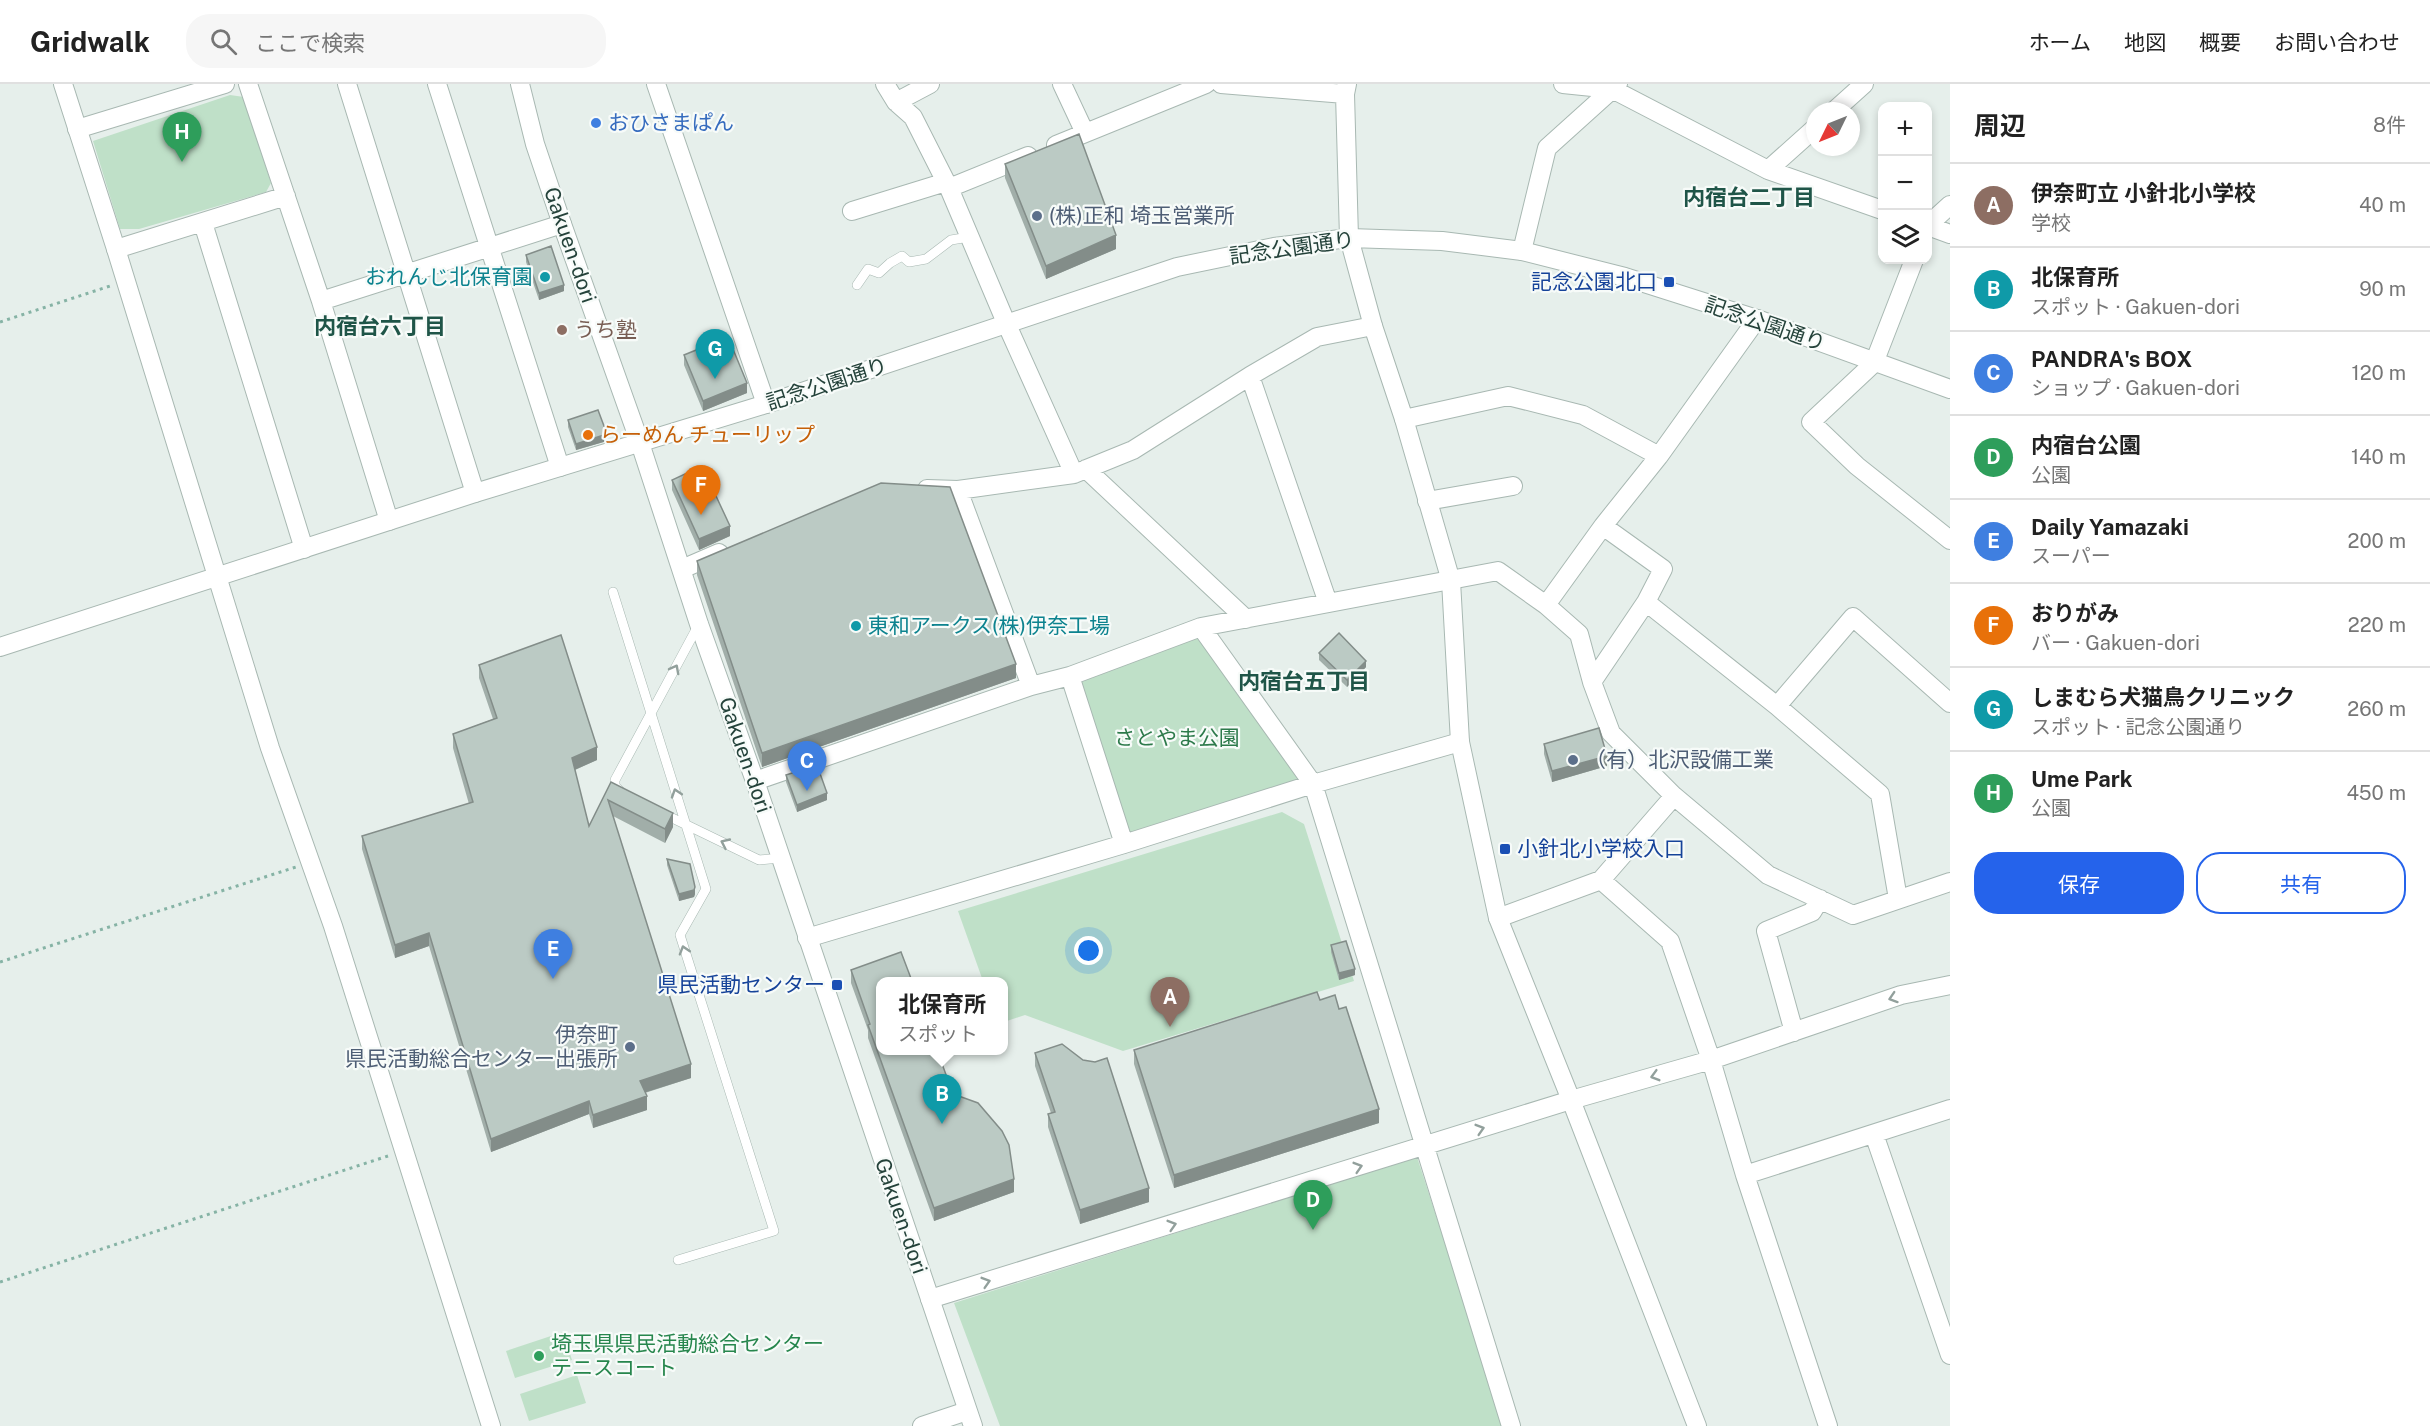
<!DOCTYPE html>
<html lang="ja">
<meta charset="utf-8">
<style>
:root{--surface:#fff;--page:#f6f6f6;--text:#222;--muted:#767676;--line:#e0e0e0;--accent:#2563eb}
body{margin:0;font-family:"Public Sans","Noto Sans JP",sans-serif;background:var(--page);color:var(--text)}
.controls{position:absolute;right:18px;top:18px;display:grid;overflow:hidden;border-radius:12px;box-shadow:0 3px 9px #0003}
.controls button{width:54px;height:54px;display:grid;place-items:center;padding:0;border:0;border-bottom:2px solid var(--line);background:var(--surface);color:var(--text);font:30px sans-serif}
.compass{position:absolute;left:1806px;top:18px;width:54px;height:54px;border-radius:50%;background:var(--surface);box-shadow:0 3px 9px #0003;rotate:227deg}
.you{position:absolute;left:1089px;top:867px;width:21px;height:21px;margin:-15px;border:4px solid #fff;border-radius:50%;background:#1a73e8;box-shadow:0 0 0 9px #1a73e833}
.badge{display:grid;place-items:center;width:39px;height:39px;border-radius:50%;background:var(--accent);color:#fff;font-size:20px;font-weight:700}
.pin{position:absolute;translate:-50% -50px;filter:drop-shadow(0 2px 3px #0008)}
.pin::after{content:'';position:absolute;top:32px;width:21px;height:18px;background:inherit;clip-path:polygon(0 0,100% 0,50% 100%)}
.popup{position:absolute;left:876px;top:893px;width:132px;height:78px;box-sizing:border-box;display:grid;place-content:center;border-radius:12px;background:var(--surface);filter:drop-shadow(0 2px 4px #0005);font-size:20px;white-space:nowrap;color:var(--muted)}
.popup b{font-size:22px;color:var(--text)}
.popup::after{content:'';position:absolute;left:50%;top:100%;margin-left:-12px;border:12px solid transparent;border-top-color:var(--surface)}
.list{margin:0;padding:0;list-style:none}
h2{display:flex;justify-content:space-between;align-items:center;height:78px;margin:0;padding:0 24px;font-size:26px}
h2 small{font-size:20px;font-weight:400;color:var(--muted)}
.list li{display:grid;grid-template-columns:39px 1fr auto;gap:18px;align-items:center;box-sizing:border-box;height:84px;padding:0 24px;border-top:2px solid var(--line)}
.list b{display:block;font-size:22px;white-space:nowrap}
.list p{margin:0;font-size:20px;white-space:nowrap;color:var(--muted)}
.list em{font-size:20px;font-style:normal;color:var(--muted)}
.actions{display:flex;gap:12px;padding:18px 24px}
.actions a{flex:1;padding:14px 0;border:2px solid var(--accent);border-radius:24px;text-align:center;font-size:21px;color:var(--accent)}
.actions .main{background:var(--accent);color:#fff}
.icon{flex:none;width:33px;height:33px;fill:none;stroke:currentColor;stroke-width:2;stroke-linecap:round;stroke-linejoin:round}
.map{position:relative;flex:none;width:1950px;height:1342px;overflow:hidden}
header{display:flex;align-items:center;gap:36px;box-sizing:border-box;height:84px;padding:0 30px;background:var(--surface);border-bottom:2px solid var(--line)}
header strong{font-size:28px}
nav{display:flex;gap:33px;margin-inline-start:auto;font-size:21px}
.search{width:420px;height:54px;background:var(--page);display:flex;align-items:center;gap:15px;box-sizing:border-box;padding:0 21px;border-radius:24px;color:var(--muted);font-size:22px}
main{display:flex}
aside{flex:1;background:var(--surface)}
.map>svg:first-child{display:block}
.green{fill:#bfe0c8}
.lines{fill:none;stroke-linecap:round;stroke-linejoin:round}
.service-casing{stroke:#a8b8b2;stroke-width:10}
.minor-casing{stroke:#a8b8b2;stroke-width:20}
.tertiary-casing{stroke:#a8b8b2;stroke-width:20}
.path{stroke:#86b3a5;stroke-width:3;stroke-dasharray:3 4.5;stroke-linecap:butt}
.service{stroke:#fff;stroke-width:9}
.minor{stroke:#fff;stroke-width:18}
.tertiary{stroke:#fff;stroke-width:18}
.wall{fill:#a1aea9}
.shaded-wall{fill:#838d89}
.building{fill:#bbcac4;stroke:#838d89;stroke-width:1.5}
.oneway{stroke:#92a09c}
.shop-dot{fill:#3f7fe0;stroke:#f7fbf9;stroke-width:2}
.service-dot{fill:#5c6f8a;stroke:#f7fbf9;stroke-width:2}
.culture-dot{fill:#0f9aa8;stroke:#f7fbf9;stroke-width:2}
.transit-dot{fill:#1a4fb4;stroke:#f7fbf9;stroke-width:2}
.education-dot{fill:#8d6e63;stroke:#f7fbf9;stroke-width:2}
.food-dot{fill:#e8710a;stroke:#f7fbf9;stroke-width:2}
.leisure-dot{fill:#2e9e5b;stroke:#f7fbf9;stroke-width:2}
.labels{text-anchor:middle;stroke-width:4.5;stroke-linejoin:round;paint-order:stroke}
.shop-label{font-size:21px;fill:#366cbe;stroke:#f7fbf9;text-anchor:start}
.service-label{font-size:21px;fill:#4e5e75;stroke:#f7fbf9;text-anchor:start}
.street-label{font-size:21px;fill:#24423a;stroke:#f7fbf9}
.culture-label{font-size:21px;fill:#0d838f;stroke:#f7fbf9;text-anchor:end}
.transit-label{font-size:21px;fill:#164399;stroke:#f7fbf9;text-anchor:end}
.education-label{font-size:21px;fill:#785e54;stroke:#f7fbf9;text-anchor:start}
.food-label{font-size:21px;fill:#c56008;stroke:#f7fbf9;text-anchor:start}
.park-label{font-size:21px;fill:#2d7a4b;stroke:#f7fbf9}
.leisure-label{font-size:21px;fill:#27864d;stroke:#f7fbf9;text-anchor:start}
.neighbourhood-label{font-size:22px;font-weight:bold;fill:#1f5548;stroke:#f7fbf9}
</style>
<header>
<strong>Gridwalk</strong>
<div class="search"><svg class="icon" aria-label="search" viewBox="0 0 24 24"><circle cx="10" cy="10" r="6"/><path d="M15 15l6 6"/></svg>ここで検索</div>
<nav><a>ホーム</a><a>地図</a><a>概要</a><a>お問い合わせ</a></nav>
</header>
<main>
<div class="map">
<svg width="1950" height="1342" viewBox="0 0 1950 1342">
<rect width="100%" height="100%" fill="#e6efeb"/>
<path class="green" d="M230,11L244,13L271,99L266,108L139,145H120L93,57Z
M1201,543L1313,700L1124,760L1070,592Z
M1282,728L1304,740L1354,897L1123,967L1025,931L1004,938V898L983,897L958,827Z
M1417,1073L1504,1342H1000L954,1219Z
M563,1248L572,1276L515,1294L506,1267Z
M577,1291L586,1319L529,1337L520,1310Z"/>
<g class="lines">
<defs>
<path id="service" d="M857,201L868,185L879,189L890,179L902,172L909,178L926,175L951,156L969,153
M613,508L706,805L680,851L774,1147L678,1176
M622,709L615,702V696L699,540
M664,730L759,776L780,774"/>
<path id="minor" d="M248,0L321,217L389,437
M347,0L475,409
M437,0L560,383
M656,0L766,320
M885,0L896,18L913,33L949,104L1007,241L1074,390
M1062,0L1085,49
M1221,0L1345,10
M1347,0L1345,10L1349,154
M1563,0L1612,5L1768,86L1882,126
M896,18L930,0
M1834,27L1864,0
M77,45L225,0
M1056,61L1206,0
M1768,86L1815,44
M949,104L1028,72
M852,127L946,98
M203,139L304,465
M1928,141L1950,121
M1928,142L1950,150
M116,165L286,112
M1522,167L1547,64L1618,0
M1914,176L1874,279L1811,338L1857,382L1950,456
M321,217L562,140
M1250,292L1328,519
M1404,335L1508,312L1583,331L1659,372
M1086,385L1246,535
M927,405L958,406L1074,390L1133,366L1250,292L1317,253L1373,242
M958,406L1031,602
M1427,417L1513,402
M682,485L719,469
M1646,518L1777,622L1880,710L1898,815
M1546,521L1603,442L1659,372L1757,235
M1201,543L1313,700L1511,1342
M1070,592L1124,760
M1592,598L1646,518L1663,485L1603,442
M1777,622L1853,533L1950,619
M755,697L1031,602L1070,592L1201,543L1498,487L1546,521L1579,550L1592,598L1611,649L1674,712L1768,791L1853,831L1950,798
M1601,796L1670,857L1711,976L1745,1091L1828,1342
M1498,834L1601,796L1674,712
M807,854L1124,760L1313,700L1460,658
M1794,948L1766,847L1812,828L1820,815
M1874,1050L1950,1271
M1745,1091L1950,1025
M930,1215L1571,1016L1711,976L1901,911L1950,901
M922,1342L967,1327"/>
<path id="tertiary" d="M63,0L116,165L270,664L333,842L491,1342
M520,0L535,60L562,140L640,359L699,540L755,697L973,1342
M1349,154L1373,242L1404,335L1451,497L1460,658L1498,834L1571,1016L1697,1342
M0,563L475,409L766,320L1177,183L1274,163L1349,154L1442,157L1522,167L1625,193L1757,235L1950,305"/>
</defs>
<use href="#service" class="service-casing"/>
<use href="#minor" class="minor-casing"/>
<use href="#tertiary" class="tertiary-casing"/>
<path class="path" d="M0,238L110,202
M0,878L296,783
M0,1198L388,1072"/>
<use href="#service" class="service"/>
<use href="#minor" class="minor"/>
<use href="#tertiary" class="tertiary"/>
</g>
<path class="wall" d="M1005,80L1116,165L1046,195L1005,94Z
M526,171L564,207L539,216L526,178Z
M684,271L747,309L703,327L684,281Z
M568,336L607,357L576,366L568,343Z
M672,396L730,452L699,466L672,406Z
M697,477L1016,594L762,683L697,491Z
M1319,569L1366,583L1347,603L1319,576Z
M479,581L597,676L575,686L589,742L611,698L673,743L665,759L613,732L691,994L645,1009L647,1026L593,1044L589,1030L491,1068L429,862L395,874L362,765V752L469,720L453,664V650L493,635L479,594Z
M1544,660L1607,682L1552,698L1544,670Z
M786,691L827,716L797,728L786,698Z
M667,775L695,810L694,813L679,817L667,781Z
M1331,861L1355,891L1339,896L1331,868Z
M851,886L953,1010L1014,1108L934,1137L868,954V946L851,899Z
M1320,916L1339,925L1379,1039L1174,1104L1134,980V966Z
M1035,969L1149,1118L1080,1140L1048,1043V1030L1051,1029L1035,982Z"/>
<path class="shaded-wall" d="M1116,151V165L1046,195V182Z
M564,201V207L539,216V209Z
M747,299V309L703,327V317Z
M607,350V357L576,366V360Z
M730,442V452L699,466V455Z
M1366,577V583L1347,603V596Z
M1016,580V594L762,683V669Z
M597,663V676L572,687V674Z
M1607,672V682L1552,698V687Z
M827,709V716L797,728V721Z
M673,729V743L665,759V745Z
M695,803V810L694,813L679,817V810Z
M429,849V862L395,874V861Z
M1355,885V891L1339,896V889Z
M691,980V994L640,1010V997Z
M647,1012V1026L593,1044V1031Z
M589,1017V1030L491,1068V1055Z
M1379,1025V1039L1174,1104V1091Z
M1014,1095V1108L934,1137V1124Z
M1149,1104V1118L1080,1140V1126Z"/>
<path class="building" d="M1079,50L1116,151L1046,182L1005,80Z
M551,162L564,201L539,209L526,171Z
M728,253L747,299L703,317L684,271Z
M598,326L607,350L576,360L568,336Z
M702,382L730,442L699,455L672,396Z
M881,399L950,403L1016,580L762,669L697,477Z
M1339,549L1366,577L1347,596L1319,569Z
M561,551L597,663L572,674L589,742L611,698L673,729L665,745L608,716L691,980L640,997L647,1012L593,1031L589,1017L491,1055L429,849L395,861L362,752L473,718L453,650L497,634L479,581Z
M1599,644L1607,672L1552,687L1544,660Z
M817,681L827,709L797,721L786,691Z
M667,775L690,780L695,803L694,806L679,810Z
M1346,857L1355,885L1339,889L1331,861Z
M901,868L912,897H880V966H937L953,1010L978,1019L1002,1047L1009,1061L1014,1095L934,1124L868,941L870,940L851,886Z
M1317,908L1320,916L1335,911L1339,925L1346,923L1379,1025L1174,1091L1134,966Z
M1062,960L1083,976L1095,978L1107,974L1149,1104L1080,1126L1048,1030L1055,1028L1035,969Z"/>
<defs><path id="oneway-chevron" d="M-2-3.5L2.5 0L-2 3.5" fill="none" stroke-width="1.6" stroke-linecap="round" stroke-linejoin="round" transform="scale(1.5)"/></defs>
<g class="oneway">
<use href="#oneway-chevron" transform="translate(675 585) rotate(-62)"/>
<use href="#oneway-chevron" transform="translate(676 709) rotate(-108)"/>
<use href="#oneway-chevron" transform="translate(725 759) rotate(-155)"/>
<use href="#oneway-chevron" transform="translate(684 866) rotate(-107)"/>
<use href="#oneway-chevron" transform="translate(1893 914) rotate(162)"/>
<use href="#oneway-chevron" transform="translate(1655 992) rotate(164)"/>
<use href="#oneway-chevron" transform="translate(1480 1045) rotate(-17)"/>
<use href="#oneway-chevron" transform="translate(1358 1083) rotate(-17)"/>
<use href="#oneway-chevron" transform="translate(1172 1141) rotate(-17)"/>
<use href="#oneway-chevron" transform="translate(986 1198) rotate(-17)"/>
</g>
<circle class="shop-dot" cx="596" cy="39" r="6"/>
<g class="service-dot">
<circle cx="1037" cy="132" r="6"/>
<circle cx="1573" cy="676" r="6"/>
<circle cx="630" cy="963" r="6"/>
</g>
<g class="culture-dot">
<circle cx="545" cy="193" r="6"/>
<circle cx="856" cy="542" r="6"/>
</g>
<g class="transit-dot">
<rect x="1663" y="192" width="12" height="12" rx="3"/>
<rect x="1499" y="759" width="12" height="12" rx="3"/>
<rect x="831" y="895" width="12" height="12" rx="3"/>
</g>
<circle class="education-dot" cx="562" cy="246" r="6"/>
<circle class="food-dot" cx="588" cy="351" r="6"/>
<circle class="leisure-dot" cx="539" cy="1272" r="6"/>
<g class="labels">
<g class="shop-label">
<text x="608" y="46">おひさまぱん</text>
</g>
<g class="service-label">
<text x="1049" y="139">(株)正和 埼玉営業所</text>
<text x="1585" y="683">（有）北沢設備工業</text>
<text x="618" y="958" text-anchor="end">伊奈町<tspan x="618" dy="24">県民活動総合センター出張所</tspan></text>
</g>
<g class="street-label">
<text transform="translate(570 161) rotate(71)" y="7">Gakuen-dori</text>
<text transform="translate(1292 164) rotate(-8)" y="7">記念公園通り</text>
<text transform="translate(1765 240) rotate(19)" y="7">記念公園通り</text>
<text transform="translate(827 300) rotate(-18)" y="7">記念公園通り</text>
<text transform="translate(745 671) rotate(71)" y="7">Gakuen-dori</text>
<text transform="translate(901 1132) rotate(71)" y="7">Gakuen-dori</text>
</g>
<g class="culture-label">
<text x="533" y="200">おれんじ北保育園</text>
<text x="868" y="549" text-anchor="start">東和アークス(株)伊奈工場</text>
</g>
<g class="transit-label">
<text x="1657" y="205">記念公園北口</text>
<text x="1517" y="772" text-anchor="start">小針北小学校入口</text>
<text x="825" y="908">県民活動センター</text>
</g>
<g class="education-label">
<text x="574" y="253">うち塾</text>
</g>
<g class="food-label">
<text x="600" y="358">らーめん チューリップ</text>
</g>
<g class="park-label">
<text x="1177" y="661">さとやま公園</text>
</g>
<g class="leisure-label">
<text x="551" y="1267">埼玉県県民活動総合センター<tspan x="551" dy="24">テニスコート</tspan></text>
</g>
<g class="neighbourhood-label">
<text x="1749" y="121">内宿台二丁目</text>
<text x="380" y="250">内宿台六丁目</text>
<text x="1304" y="605">内宿台五丁目</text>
</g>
</g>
</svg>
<div class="controls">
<button>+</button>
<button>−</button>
<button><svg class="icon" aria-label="layers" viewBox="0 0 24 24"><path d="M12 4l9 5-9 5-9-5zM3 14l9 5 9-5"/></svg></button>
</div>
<svg class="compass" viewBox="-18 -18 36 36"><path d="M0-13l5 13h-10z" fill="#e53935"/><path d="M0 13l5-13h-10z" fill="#767676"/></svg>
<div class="you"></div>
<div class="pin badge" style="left:1170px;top:943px;background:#8d6e63">A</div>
<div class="pin badge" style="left:942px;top:1040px;background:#0f9aa8">B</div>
<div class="popup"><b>北保育所</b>スポット</div>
<div class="pin badge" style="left:807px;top:707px;background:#3f7fe0">C</div>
<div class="pin badge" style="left:1313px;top:1146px;background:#2e9e5b">D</div>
<div class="pin badge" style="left:553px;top:895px;background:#3f7fe0">E</div>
<div class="pin badge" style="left:701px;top:431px;background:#e8710a">F</div>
<div class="pin badge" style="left:715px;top:295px;background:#0f9aa8">G</div>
<div class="pin badge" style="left:182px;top:78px;background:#2e9e5b">H</div>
</div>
<aside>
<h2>周辺<small>8件</small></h2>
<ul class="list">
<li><span class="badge" style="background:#8d6e63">A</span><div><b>伊奈町立 小針北小学校</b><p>学校</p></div><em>40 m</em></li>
<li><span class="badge" style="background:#0f9aa8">B</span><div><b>北保育所</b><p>スポット · Gakuen-dori</p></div><em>90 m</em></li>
<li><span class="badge" style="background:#3f7fe0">C</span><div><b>PANDRA's BOX</b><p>ショップ · Gakuen-dori</p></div><em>120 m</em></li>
<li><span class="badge" style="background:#2e9e5b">D</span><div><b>内宿台公園</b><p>公園</p></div><em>140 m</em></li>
<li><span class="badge" style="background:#3f7fe0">E</span><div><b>Daily Yamazaki</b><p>スーパー</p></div><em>200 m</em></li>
<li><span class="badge" style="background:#e8710a">F</span><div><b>おりがみ</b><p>バー · Gakuen-dori</p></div><em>220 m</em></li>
<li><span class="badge" style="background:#0f9aa8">G</span><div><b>しまむら犬猫鳥クリニック</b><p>スポット · 記念公園通り</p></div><em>260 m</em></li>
<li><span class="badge" style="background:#2e9e5b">H</span><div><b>Ume Park</b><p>公園</p></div><em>450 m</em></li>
</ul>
<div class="actions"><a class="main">保存</a><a>共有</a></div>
</aside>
</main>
